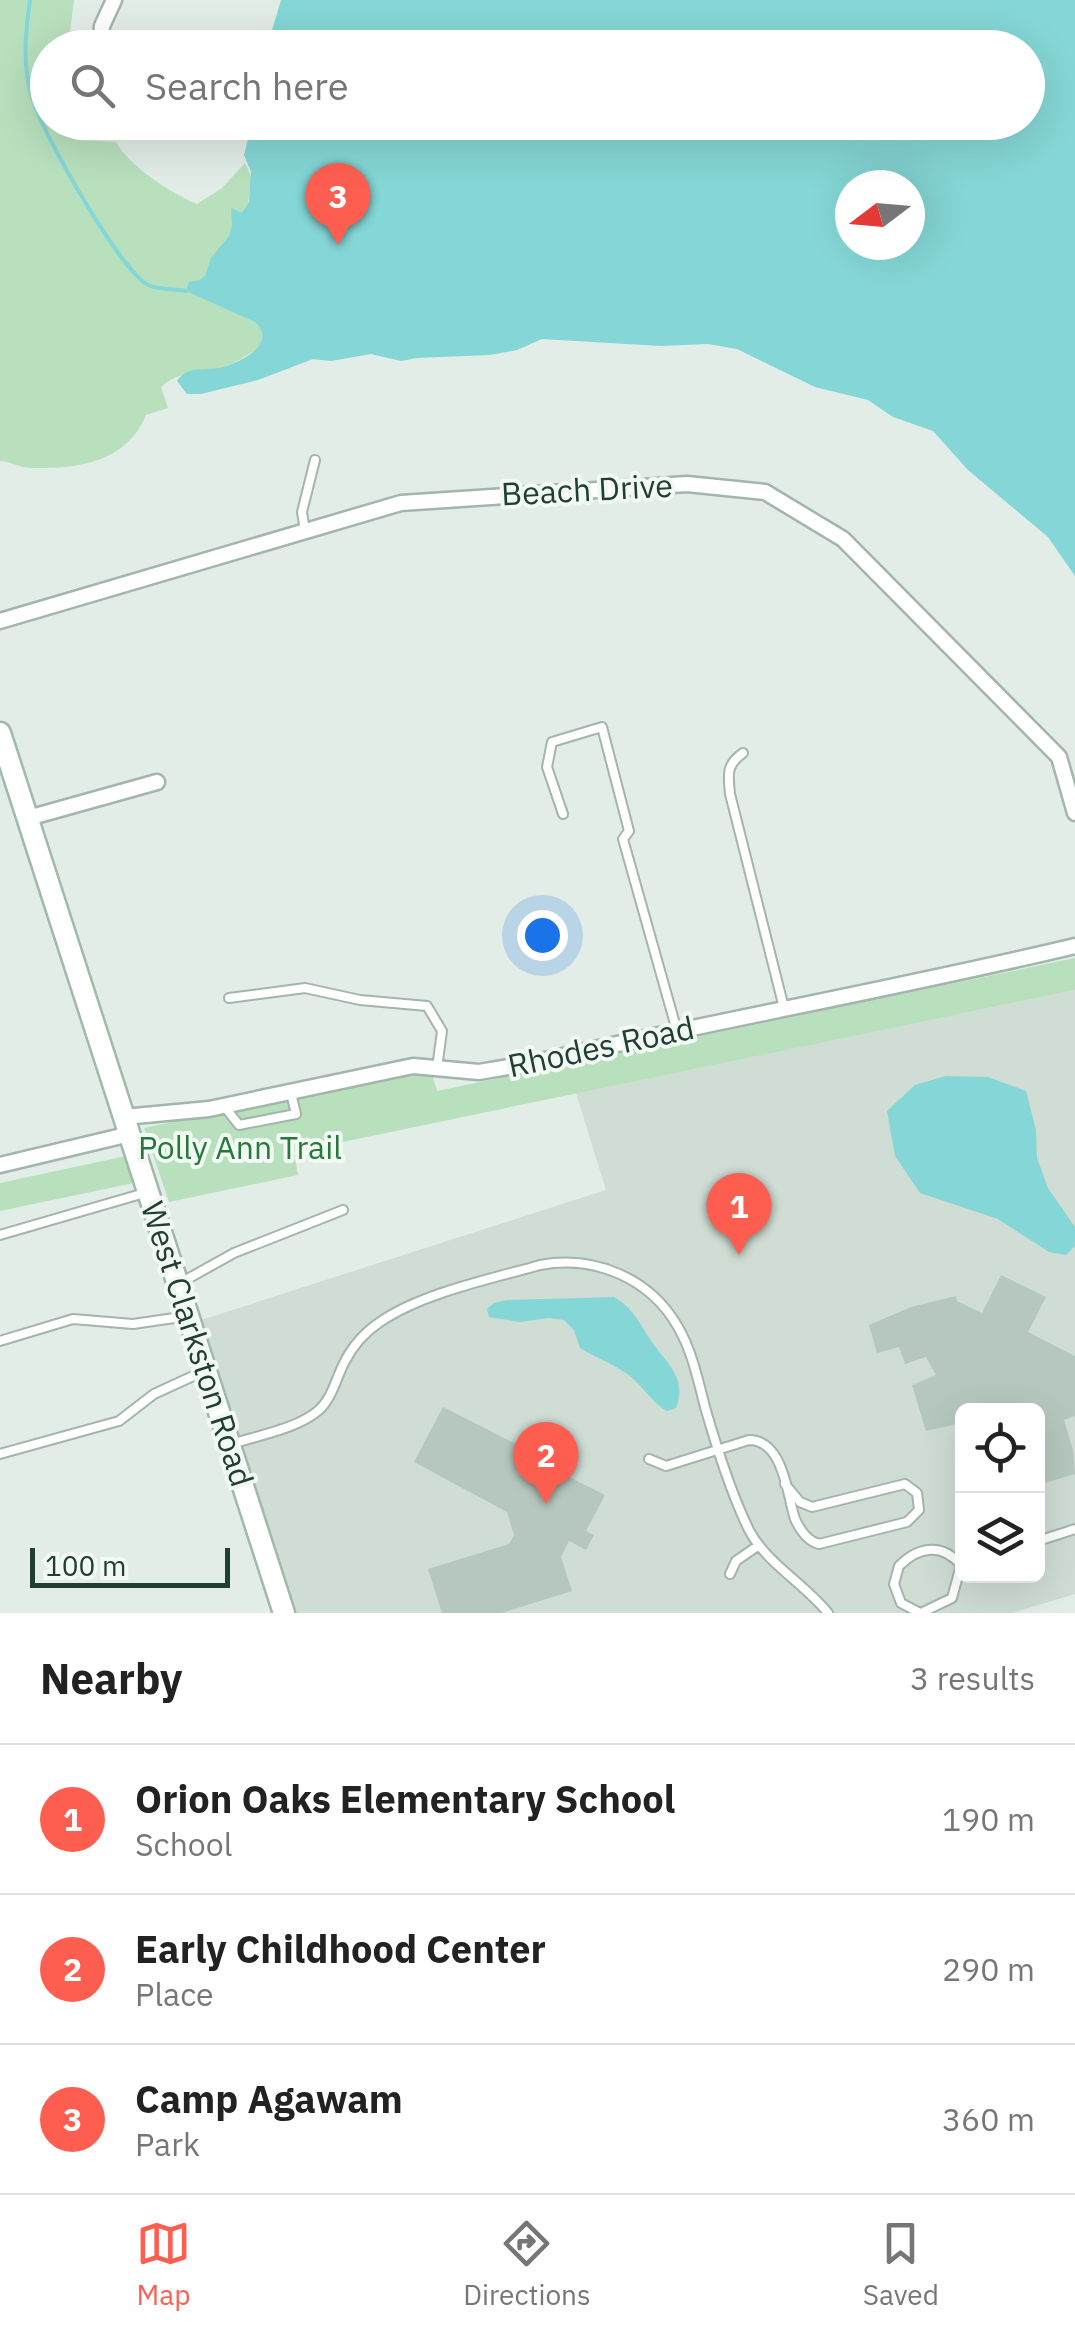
<!DOCTYPE html>
<style>
:root{--surface:#fff;--page:#f6f6f6;--text:#222;--muted:#767676;--line:#e0e0e0;--accent:#fd5e4f}
body{margin:0;font-family:"IBM Plex Sans",sans-serif;background:var(--page);color:var(--text)}
.controls{position:absolute;right:30px;bottom:30px;display:grid;overflow:hidden;border-radius:15px;box-shadow:0 10px 40px #0002}
.controls button{width:90px;height:90px;display:grid;place-items:center;padding:0;border:0;border-bottom:2px solid var(--line);background:var(--surface);color:var(--text);font:50px sans-serif}
.compass{position:absolute;left:835px;top:170px;width:90px;height:90px;border-radius:50%;background:var(--surface);box-shadow:0 10px 40px #0002;rotate:254deg}
.scale{position:absolute;left:30px;bottom:25px;width:200px;box-sizing:border-box;padding-left:10px;border:5px solid #203f32;border-top:0;font-size:28px;line-height:35px;white-space:nowrap;color:#203f32;-webkit-text-stroke:8px #f2f9f4;paint-order:stroke}
.you{position:absolute;left:542px;top:935px;width:35px;height:35px;margin:-25px;border:8px solid #fff;border-radius:50%;background:#1a73e8;box-shadow:0 0 0 15px #1a73e833}
.badge{display:grid;place-items:center;width:65px;height:65px;border-radius:50%;background:var(--accent);color:#fff;font-size:32px;font-weight:700}
.pin{position:absolute;translate:-50% -82px;filter:drop-shadow(0 2px 5px #0008)}
.pin::after{content:'';position:absolute;top:52px;width:35px;height:30px;background:inherit;clip-path:polygon(0 0,100% 0,50% 100%)}
.list{margin:0;padding:0;list-style:none}
h2{display:flex;justify-content:space-between;align-items:center;height:130px;margin:0;padding:0 40px;font-size:42px}
h2 small{font-size:32px;font-weight:400;color:var(--muted)}
.list li{display:grid;grid-template-columns:65px 1fr auto;gap:30px;align-items:center;box-sizing:border-box;height:150px;padding:0 40px;border-top:2px solid var(--line)}
.list b{display:block;font-size:38px;white-space:nowrap}
.list p{margin:0;font-size:32px;white-space:nowrap;color:var(--muted)}
.list em{font-size:32px;font-style:normal;color:var(--muted)}
.icon{flex:none;width:55px;height:55px;fill:none;stroke:currentColor;stroke-width:2;stroke-linecap:round;stroke-linejoin:round}
.map{position:relative;flex:none;width:1075px;height:1613px;overflow:hidden}
.search{position:absolute;background:var(--surface);box-shadow:0 10px 40px #0002;left:30px;right:30px;top:30px;height:110px;display:flex;align-items:center;gap:25px;box-sizing:border-box;padding:0 35px;border-radius:55px;color:var(--muted);font-size:38px}
.sheet{height:580px;background:var(--surface)}
nav{display:flex;justify-content:space-around;align-items:center;box-sizing:border-box;height:140px;border-top:2px solid var(--line);background:var(--surface);font-size:28px;color:var(--muted)}
nav a{display:grid;justify-items:center;gap:5px}
nav .on{color:var(--accent)}
.map>svg:first-child{display:block}
.built{fill:#cfddd4;fill-rule:evenodd}
.green{fill:#b8e0bd}
.water{fill:#85d6d6;fill-rule:evenodd}
.lines{fill:none;stroke-linecap:round;stroke-linejoin:round}
.stream{stroke:#85d6d6;stroke-width:4}
.building{fill:#b6c8be}
.lane-casing{stroke:#a3b5ac;stroke-width:12}
.street-casing{stroke:#a3b5ac;stroke-width:19}
.secondary-casing{stroke:#9fbaac;stroke-width:25}
.lane{stroke:#fff;stroke-width:8}
.street{stroke:#fff;stroke-width:14}
.secondary{stroke:#fff;stroke-width:20}
.labels{text-anchor:middle;stroke-width:8;stroke-linejoin:round;paint-order:stroke}
.street-label{font-size:32px;fill:#203f32;stroke:#f2f9f4}
.park-label{font-size:32px;fill:#277939;stroke:#f2f9f4}
</style>
<div class="map">
<svg width="1075" height="1613" viewBox="0 0 1075 1613">
<rect width="100%" height="100%" fill="#e1ede6"/>
<path class="built" d="M1075,990V1594L1012,1613H293L198,1321L606,1190L576,1093ZM962,1410H1038V1576H962Z"/>
<path class="green" d="M0,0H74L68,47L48,48V122L59,123V126L76,140L116,142C129,166 172,194 197,204L222,188L245,163L252,178L247,210L1028,122V48L1075,0V120L258,349C246,355 235,364 222,367C200,373 178,371 161,387L168,408L146,415C127,463 76,469 31,468C20,468 10,461 0,461Z
M1075,958V990L294,1152L298,1175L169,1202L144,1128L430,1068L437,1091Z
M126,1156L134,1183L0,1211V1183Z"/>
<path class="water" d="M281,0H1075V576L1048,537L968,470L933,431L893,417L868,400L815,387L737,349L708,344L661,346L542,339L517,350L490,355L417,358L401,361L371,354L331,361L313,359L258,380L201,394H187L177,381C182,375 182,374 190,371C200,368 212,370 222,367C242,362 278,343 255,322L186,291L189,282L200,280L205,276L211,258L229,236L232,225L231,208L242,213L249,202L251,172L244,155L252,123L1028,122V48L267,47ZM850,185H910V245H850Z
M946,1076L988,1077L1026,1091L1036,1130L1037,1158L1048,1188L1075,1227V1246L1066,1255L1049,1252L998,1219L920,1193L895,1156L887,1111L915,1085Z
M614,1297C633,1308 638,1321 650,1339C665,1363 688,1376 676,1408L667,1411C652,1403 644,1387 631,1377C617,1365 596,1358 580,1348L574,1330L564,1320L549,1318L519,1322L489,1317L487,1309L494,1303L507,1300Z"/>
<g class="lines">
<path class="stream" d="M30,0C25,34 22,67 33,100C43,134 119,269 148,285C157,290 176,289 186,291"/>
</g>
<path class="building" d="M1001,1275L1046,1297L1028,1332L1075,1356V1416L1064,1420L1073,1450L1075,1474L1038,1485V1410H962V1423L926,1431L912,1385L936,1375L926,1357L905,1364L899,1347L877,1353L869,1325L911,1307L956,1296L957,1301L982,1313Z
M443,1407L553,1463L551,1468L605,1495L586,1531L594,1535L586,1550L569,1541L561,1557L572,1591L502,1613H442L428,1569L509,1544L514,1535L507,1512L414,1462Z"/>
<g class="lines">
<defs>
<path id="lane" d="M305,531L302,512L315,460
M743,753C726,765 728,774 730,794L784,1008
M563,814L547,767L552,742L602,727L629,831L623,839L677,1031
M229,998L305,988L360,1000L427,1006L442,1031L437,1068
M224,1106L239,1125L296,1114L291,1093
M0,1235L148,1192
M182,1282L234,1253L343,1210
M0,1341L73,1319L133,1324L188,1316
M232,1444C259,1435 297,1429 319,1410C332,1398 336,1379 344,1363C352,1347 365,1332 380,1322C422,1293 491,1279 540,1265C595,1255 650,1278 678,1327C692,1351 698,1380 705,1407C717,1449 730,1491 749,1530C766,1563 805,1584 828,1613
M0,1454L119,1421L154,1394L202,1372
M649,1459L666,1466L749,1440C783,1440 787,1493 795,1519C800,1530 807,1541 819,1544L907,1522L919,1510L917,1493L905,1484L812,1507L800,1502L785,1484
M1038,1541L1075,1529
M730,1574L736,1561L759,1545
M920,1613L901,1603L894,1584L899,1566C919,1546 942,1543 961,1565
M921,1613L952,1598L961,1565"/>
<path id="street" d="M100,48L102,26L114,0
M0,621L401,503L687,484L765,492L843,539L1059,757L1075,813
M28,818L157,782
M124,1117L209,1109L413,1066L479,1072L532,1063C713,1021 895,989 1075,946
M0,1165L130,1134"/>
<path id="secondary" d="M0,733L284,1613"/>
</defs>
<use href="#lane" class="lane-casing"/>
<use href="#street" class="street-casing"/>
<use href="#secondary" class="secondary-casing"/>
<use href="#lane" class="lane"/>
<use href="#street" class="street"/>
<use href="#secondary" class="secondary"/>
</g>
<g class="labels">
<g class="street-label">
<text transform="translate(587 490) rotate(-3)" y="11">Beach Drive</text>
<text transform="translate(601 1047) rotate(-12)" y="11">Rhodes Road</text>
<text transform="translate(197 1344) rotate(72)" y="11">West Clarkston Road</text>
</g>
<g class="park-label">
<text x="240" y="1159">Polly Ann Trail</text>
</g>
</g>
</svg>
<div class="controls">
<button><svg class="icon" aria-label="locate" viewBox="0 0 24 24"><circle cx="12" cy="12" r="6"/><path d="M12 2v4M12 18v4M2 12h4M18 12h4"/></svg></button>
<button><svg class="icon" aria-label="layers" viewBox="0 0 24 24"><path d="M12 4l9 5-9 5-9-5zM3 14l9 5 9-5"/></svg></button>
</div>
<svg class="compass" viewBox="-18 -18 36 36"><path d="M0-13l5 13h-10z" fill="#e53935"/><path d="M0 13l5-13h-10z" fill="#767676"/></svg>
<div class="scale">100 m</div>
<div class="you"></div>
<div class="pin badge" style="left:739px;top:1255px">1</div>
<div class="pin badge" style="left:546px;top:1504px">2</div>
<div class="pin badge" style="left:338px;top:245px">3</div>
<div class="search"><svg class="icon" aria-label="search" viewBox="0 0 24 24"><circle cx="10" cy="10" r="6"/><path d="M15 15l6 6"/></svg>Search here</div>
</div>
<section class="sheet">
<h2>Nearby<small>3 results</small></h2>
<ul class="list">
<li><span class="badge">1</span><div><b>Orion Oaks Elementary School</b><p>School</p></div><em>190 m</em></li>
<li><span class="badge">2</span><div><b>Early Childhood Center</b><p>Place</p></div><em>290 m</em></li>
<li><span class="badge">3</span><div><b>Camp Agawam</b><p>Park</p></div><em>360 m</em></li>
</ul>
</section>
<nav>
<a class="on"><svg class="icon" aria-label="map" viewBox="0 0 24 24"><path d="M3 6l6-2 6 2 6-2v14l-6 2-6-2-6 2zM9 4v14M15 6v14"/></svg>Map</a>
<a><svg class="icon" aria-label="directions" viewBox="0 0 24 24"><path d="M12 3l9 9-9 9-9-9zM9 14v-3h6M13 9l2 2-2 2"/></svg>Directions</a>
<a><svg class="icon" aria-label="saved" viewBox="0 0 24 24"><path d="M7 4h10v16l-5-4-5 4z"/></svg>Saved</a>
</nav>
